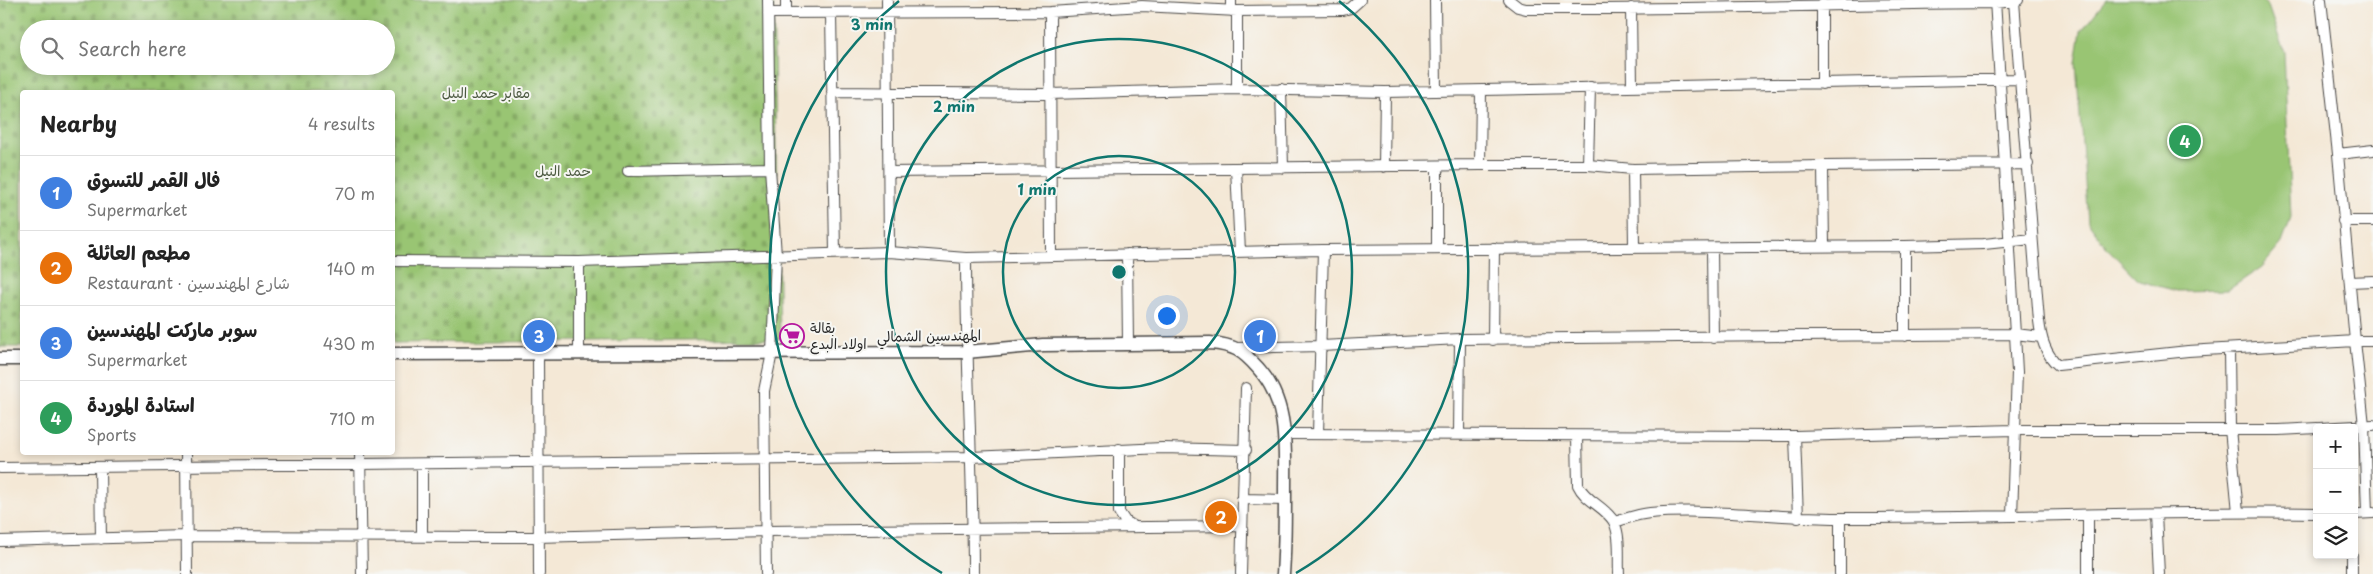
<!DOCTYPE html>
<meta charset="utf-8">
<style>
:root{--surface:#fff;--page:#f2f2f2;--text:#222;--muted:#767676;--line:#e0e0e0;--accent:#1a73e8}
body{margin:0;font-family:"Playpen Sans","Playpen Sans Arabic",sans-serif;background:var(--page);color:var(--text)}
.controls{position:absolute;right:15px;bottom:15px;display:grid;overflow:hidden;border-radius:5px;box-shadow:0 2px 8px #0003}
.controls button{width:45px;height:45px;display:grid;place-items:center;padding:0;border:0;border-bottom:1px solid var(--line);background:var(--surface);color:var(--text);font:25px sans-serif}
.you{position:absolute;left:1166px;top:315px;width:18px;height:18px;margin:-12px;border:4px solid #fff;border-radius:50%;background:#1a73e8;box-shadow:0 0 0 8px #1a73e833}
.badge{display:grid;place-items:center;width:32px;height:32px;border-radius:50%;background:var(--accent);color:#fff;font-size:16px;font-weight:700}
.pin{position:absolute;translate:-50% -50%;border:2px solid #fff;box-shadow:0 1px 5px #0006}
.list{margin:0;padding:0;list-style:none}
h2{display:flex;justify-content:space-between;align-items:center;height:65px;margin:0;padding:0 20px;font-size:21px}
h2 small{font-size:16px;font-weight:400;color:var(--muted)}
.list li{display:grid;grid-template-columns:32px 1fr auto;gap:15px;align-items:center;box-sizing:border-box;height:75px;padding:0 20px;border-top:1px solid var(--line)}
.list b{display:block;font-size:19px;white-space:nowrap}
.list p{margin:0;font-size:16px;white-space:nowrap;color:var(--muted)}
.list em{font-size:16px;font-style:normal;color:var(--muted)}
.icon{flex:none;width:28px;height:28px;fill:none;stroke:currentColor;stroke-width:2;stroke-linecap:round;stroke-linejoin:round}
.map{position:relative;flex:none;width:2373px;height:574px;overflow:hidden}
.search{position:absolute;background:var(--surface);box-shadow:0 2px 8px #0003;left:20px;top:20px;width:375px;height:55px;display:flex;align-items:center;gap:12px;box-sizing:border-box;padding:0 18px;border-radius:28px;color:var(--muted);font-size:19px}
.panel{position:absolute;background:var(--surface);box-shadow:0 2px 8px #0003;left:20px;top:90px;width:375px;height:365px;border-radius:5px}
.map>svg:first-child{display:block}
.green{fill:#99c573;stroke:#62784f}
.cemetery{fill:url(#cemetery-stones);stroke:#62784f;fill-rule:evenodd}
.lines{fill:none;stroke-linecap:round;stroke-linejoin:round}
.minor-casing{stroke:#494745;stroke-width:12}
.major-casing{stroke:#494745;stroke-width:15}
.minor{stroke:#fff;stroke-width:10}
.major{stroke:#fff;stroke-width:12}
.ring{fill:none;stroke:#0f766e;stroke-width:2.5}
.labels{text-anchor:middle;stroke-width:4;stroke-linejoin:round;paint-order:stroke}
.park-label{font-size:14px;fill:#4c5941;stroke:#f6f6f2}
.poi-label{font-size:14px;fill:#2b2b2b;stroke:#f6f6f2;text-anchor:start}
.street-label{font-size:14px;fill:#2b2b2b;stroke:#f6f6f2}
.centre{fill:#0f766e;stroke:#f6f6f2;stroke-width:2.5}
.ring-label{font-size:15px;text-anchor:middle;font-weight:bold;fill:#0f766e;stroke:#f6f6f2;stroke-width:4;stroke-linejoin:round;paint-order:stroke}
</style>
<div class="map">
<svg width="2373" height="574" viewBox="0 0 2373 574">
<defs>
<pattern id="cemetery-stones" width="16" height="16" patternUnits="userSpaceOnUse" patternTransform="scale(1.25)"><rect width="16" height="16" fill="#99c573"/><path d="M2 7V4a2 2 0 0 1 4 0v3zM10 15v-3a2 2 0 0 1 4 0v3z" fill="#84a964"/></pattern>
</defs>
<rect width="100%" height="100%" fill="#f6f6f2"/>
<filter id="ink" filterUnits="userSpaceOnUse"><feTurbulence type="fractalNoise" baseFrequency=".02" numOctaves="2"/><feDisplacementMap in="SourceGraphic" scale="10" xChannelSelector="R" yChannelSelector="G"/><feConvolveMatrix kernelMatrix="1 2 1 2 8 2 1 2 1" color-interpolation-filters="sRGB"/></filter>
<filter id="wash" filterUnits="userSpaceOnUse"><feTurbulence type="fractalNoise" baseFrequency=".0096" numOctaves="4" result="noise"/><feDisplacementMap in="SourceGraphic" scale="20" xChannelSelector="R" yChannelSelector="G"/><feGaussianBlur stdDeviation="1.12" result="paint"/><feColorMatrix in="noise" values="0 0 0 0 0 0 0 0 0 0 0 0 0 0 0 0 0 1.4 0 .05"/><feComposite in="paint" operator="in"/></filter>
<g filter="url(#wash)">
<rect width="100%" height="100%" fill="#f4e8d6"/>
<path class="green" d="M2106,0H2261L2268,6L2284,52L2291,218L2282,243L2262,267L2228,290L2177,291L2139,281L2108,249L2088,222L2076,63L2081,31Z"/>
<path class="cemetery" d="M0,0H773L780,339L393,343L392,92H22V347H0ZM29,29H386V66H29Z"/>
</g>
<g filter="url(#ink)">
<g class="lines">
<defs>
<path id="minor" d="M786,0V13
M887,0L889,252
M1231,0V11
M1435,0L1436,91
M1509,0L1518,7L1526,9C1683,10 1839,4 1995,3L2014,1
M1995,0L2015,334L2017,372L2012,516
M2018,0L2014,1L2016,28L2039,321C2041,338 2045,354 2058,365L2188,351L2355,341L2364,425L2367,513
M2321,0L2338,154L2373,150
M1631,8L1632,86
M1237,11V89
M1050,12L1051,255
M768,13L1050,12L1142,6L1237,11L1343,10L1351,8L1360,0
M831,14L835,253
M1822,84V4
M1281,89L1283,168
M832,92L1049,94L1237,89L1385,92L2020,79
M2338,154L2355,341H2373
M1480,165L1481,91
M1588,165L1590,87
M1437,166V249
M1823,166L2028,164
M1384,167L1385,92
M1236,168L1240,252
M1633,169L1634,247
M628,171L770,168
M889,172L1480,165H1588L1633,169L1823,166L1824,247
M2343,221H2373
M1905,246V336
M1712,248L1713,338
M1127,254L1128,344
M966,258C966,363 973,468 973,574
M392,261L579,262L889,252L966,258L1323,250
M579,262V353
M2350,282L2373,281
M1493,340L1494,248
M1236,348L1321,346L1460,339L2015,334L2041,337
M2229,350L2230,429L2238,512
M538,354L539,574
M2319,428L2373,425
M1285,434L1795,436L2014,430H2279L2317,428
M1318,434L1323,250L1905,246L1984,244L2032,239
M1459,434L1460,339
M1577,436L1578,485C1585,501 1606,507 1614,522C1621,537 1618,558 1619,574
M1795,436L1798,518
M1119,449V512L1125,521L1135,527
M186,452L187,574
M360,452L362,574
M422,465V537
M0,468L972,457L1162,448L1246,450
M100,468L101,539
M1242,499L1285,500
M2156,514L2159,574
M2354,514L2373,513
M1614,522C1625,519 1638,514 1650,513C1713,508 1777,518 1839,518C1999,519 2158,510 2317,513
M0,541L186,536L537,537L766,531L1241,526
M2352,555V574
M766,574L764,391L772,353L776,255L770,168L768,0
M1241,574L1246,388
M1840,574V518
M2088,574V516"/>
<path id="major" d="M392,354L966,352L1043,345L1210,343C1234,345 1242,350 1258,368C1289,402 1285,447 1285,490C1285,518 1285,546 1283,574
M0,359H22"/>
</defs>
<use href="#minor" class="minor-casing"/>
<use href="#major" class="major-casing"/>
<use href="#minor" class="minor"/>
<use href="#major" class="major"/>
</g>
</g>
<g class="ring">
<circle cx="1119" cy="272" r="116"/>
<circle cx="1119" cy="272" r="233"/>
<path d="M942 573A349 349 0 0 1 899 1M1339 1A349 349 0 0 1 1296 573"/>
</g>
<defs>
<symbol id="supermarket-ring" viewBox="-11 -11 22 22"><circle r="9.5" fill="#f6f6f2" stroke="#b5179e" stroke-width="1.5"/><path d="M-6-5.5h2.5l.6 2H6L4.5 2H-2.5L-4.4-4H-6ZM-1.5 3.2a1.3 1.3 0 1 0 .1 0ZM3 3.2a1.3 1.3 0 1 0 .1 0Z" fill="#b5179e"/></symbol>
</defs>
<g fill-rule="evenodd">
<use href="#supermarket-ring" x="778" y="322" width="28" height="28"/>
</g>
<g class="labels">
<g class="park-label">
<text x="486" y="98">مقابر حمد النيل</text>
<text x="563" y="176">حمد النيل</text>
</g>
<g class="poi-label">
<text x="810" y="333">بقالة<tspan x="810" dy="16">اولاد البدع</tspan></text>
</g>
<g class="street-label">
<text transform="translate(929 336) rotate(-1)" y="5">المهندسين الشمالي</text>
</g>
</g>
<circle cx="1119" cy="272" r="8" class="centre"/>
<g class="ring-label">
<text x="872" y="30">3 min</text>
<text x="954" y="112">2 min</text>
<text x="1037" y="195">1 min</text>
</g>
</svg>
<div class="controls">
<button>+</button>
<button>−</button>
<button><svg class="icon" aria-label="layers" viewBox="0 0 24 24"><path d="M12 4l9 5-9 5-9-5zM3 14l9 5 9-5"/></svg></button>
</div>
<div class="you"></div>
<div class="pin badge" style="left:1260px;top:336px;background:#3f7fe0">1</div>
<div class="pin badge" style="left:1221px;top:517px;background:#e8710a">2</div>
<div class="pin badge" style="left:539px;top:336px;background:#3f7fe0">3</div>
<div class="pin badge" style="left:2185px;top:141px;background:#2e9e5b">4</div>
<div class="search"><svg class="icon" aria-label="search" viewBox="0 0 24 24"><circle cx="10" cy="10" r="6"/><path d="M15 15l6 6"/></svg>Search here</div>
<section class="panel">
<h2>Nearby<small>4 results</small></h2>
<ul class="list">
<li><span class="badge" style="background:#3f7fe0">1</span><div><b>فال القمر للتسوق</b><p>Supermarket</p></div><em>70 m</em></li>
<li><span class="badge" style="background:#e8710a">2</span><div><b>مطعم العائلة</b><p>Restaurant · شارع المهندسين</p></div><em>140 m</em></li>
<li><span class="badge" style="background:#3f7fe0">3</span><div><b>سوبر ماركت المهندسين</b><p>Supermarket</p></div><em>430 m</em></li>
<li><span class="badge" style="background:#2e9e5b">4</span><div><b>استادة الموردة</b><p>Sports</p></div><em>710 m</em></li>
</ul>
</section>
</div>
